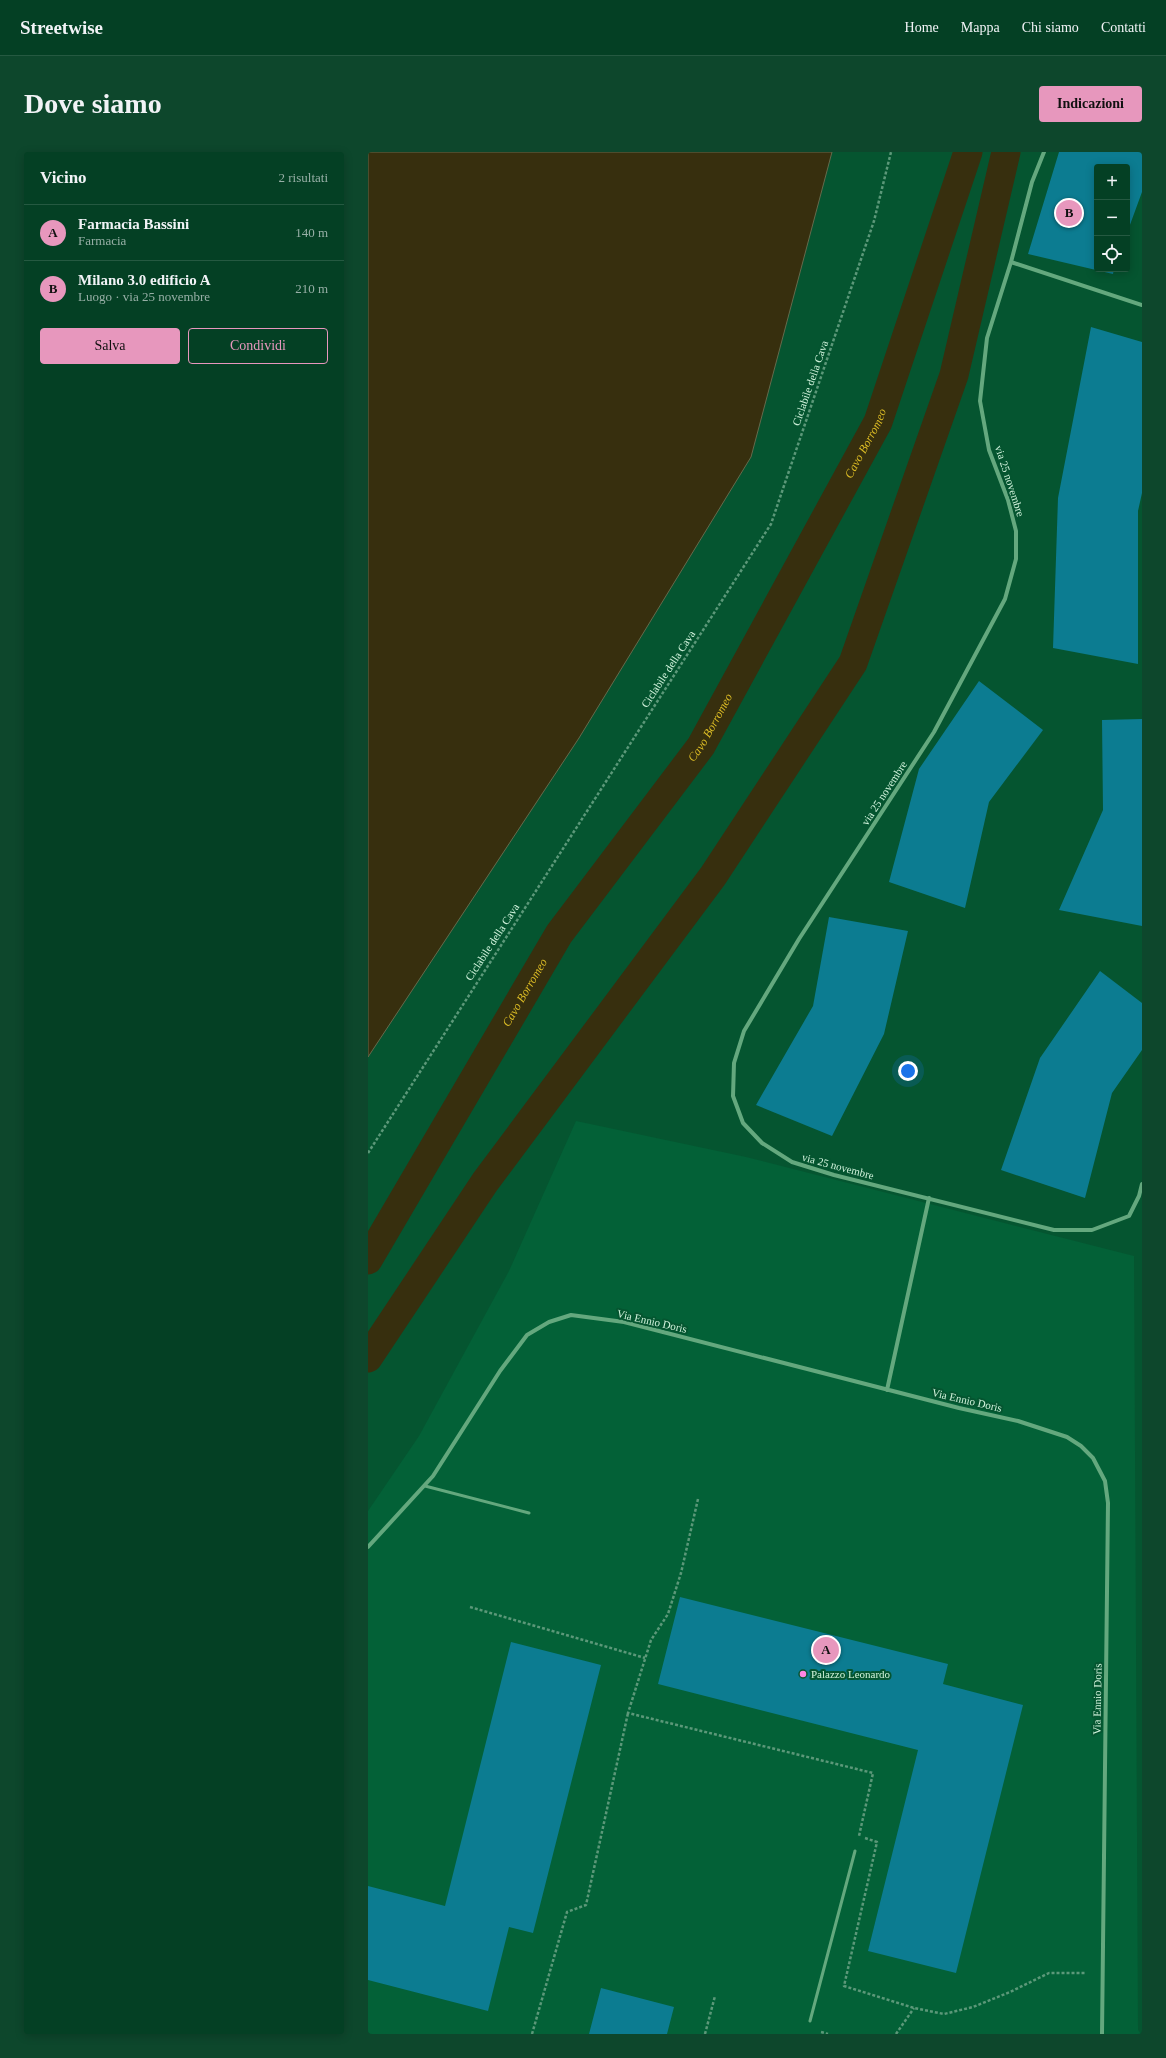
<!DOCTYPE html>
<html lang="it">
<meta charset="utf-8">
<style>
:root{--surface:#044024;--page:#0d472c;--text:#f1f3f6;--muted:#97afa6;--line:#255941;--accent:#e797bd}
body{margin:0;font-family:Georgia,serif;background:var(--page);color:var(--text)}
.controls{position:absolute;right:12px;top:12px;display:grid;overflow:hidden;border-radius:4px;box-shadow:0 2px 10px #0003}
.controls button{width:36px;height:36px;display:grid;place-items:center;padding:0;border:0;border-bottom:1px solid var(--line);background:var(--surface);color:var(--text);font:20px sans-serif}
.you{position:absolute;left:540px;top:919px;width:14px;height:14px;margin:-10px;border:3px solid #fff;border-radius:50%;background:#1a73e8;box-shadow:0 0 0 6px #1a73e833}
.badge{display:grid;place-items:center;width:26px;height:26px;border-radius:50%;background:var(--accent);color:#111;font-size:13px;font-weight:700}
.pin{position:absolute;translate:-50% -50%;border:2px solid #fff;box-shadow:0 1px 4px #0006}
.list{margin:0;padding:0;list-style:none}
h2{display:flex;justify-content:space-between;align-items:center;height:52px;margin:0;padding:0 16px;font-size:17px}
h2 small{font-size:13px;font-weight:400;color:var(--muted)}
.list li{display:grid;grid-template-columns:26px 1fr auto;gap:12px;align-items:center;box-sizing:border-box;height:56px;padding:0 16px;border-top:1px solid var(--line)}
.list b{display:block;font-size:15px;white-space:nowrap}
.list p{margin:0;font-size:13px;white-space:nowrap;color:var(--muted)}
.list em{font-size:13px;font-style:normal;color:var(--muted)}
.actions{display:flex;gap:8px;padding:12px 16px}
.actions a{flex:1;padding:9px 0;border:1px solid var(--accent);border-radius:4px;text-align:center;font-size:14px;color:var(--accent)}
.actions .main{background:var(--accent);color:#111}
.icon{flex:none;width:22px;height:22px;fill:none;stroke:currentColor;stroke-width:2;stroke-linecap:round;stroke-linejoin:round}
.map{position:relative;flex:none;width:774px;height:1882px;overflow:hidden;border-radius:4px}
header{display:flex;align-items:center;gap:24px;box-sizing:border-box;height:56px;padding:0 20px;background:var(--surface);border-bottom:1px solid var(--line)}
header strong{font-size:19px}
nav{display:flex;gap:22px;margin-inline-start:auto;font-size:14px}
.intro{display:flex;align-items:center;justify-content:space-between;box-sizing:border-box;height:96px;padding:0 24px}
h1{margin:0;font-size:28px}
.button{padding:10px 18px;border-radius:4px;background:var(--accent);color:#111;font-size:14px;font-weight:700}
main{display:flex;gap:24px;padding:0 24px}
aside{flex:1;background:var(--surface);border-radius:4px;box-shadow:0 2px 10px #0003}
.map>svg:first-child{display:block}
.built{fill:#036137}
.water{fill:#372f0e;stroke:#656a4c}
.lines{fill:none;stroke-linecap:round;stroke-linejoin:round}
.canal{stroke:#372f0e;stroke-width:29}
.building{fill:#0c7c91}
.path{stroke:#5c9879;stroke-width:2.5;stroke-dasharray:3 2;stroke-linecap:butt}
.service{stroke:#64a87e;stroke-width:3}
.minor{stroke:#64a87e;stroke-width:4}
.poi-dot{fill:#fd86e3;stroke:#055530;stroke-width:1.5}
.labels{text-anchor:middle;stroke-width:4;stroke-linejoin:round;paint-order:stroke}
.street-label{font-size:11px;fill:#d1f3dc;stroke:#055530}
.poi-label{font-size:11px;fill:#d1f3dc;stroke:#055530;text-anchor:start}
.water-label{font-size:12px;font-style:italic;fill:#dcbc25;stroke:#055530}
</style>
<header>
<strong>Streetwise</strong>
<nav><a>Home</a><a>Mappa</a><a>Chi siamo</a><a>Contatti</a></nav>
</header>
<div class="intro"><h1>Dove siamo</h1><a class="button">Indicazioni</a></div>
<main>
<aside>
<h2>Vicino<small>2 risultati</small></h2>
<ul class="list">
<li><span class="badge">A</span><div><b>Farmacia Bassini</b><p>Farmacia</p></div><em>140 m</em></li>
<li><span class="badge">B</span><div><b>Milano 3.0 edificio A</b><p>Luogo · via 25 novembre</p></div><em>210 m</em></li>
</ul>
<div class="actions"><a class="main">Salva</a><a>Condividi</a></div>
</aside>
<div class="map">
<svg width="774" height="1882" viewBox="0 0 774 1882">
<rect width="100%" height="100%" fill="#055530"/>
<path class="built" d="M208,969L378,1005L766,1104L770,1878L773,1882H0V1359L51,1284L141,1119Z"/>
<path class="water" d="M0,0H464L383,305L211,586L0,905Z"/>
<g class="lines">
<g class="canal">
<path id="s1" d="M0,1108L191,782L333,594L510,270L600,0"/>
<path d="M0,1206L117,1030L345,724L485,511L586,223L638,0"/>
</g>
</g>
<path class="building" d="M691,0H774V40L759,81V15H729V117H746L745,122L660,102Z
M723,175L774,190V341L770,359V512L685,496L690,346Z
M611,529L675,578L621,650L597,756L521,730L551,617Z
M774,567V774L691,758L735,658L734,568Z
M461,765L540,779L516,882L464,984L388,953L445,854Z
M732,819L774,851V898L744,941L717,1046L633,1018L672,906Z
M312,1445L580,1512L575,1532L655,1553L588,1821L500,1799L550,1598L290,1532Z
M143,1490L233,1513L165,1781L141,1775L120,1859L0,1828V1734L77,1754Z
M233,1836L306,1855L299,1882H221Z"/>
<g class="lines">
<path class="path" d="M0,1001L403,372L506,69L523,0
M330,1347L313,1421L300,1462L283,1488L260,1561L505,1621L491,1684
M102,1455L277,1506
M497,1686L509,1690L476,1834L546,1856L576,1862L605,1855L642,1840L681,1821H718
M453,1880L460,1882
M164,1882L199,1760L218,1753L260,1561
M337,1882L347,1844
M528,1882L546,1856"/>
<path class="service" d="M57,1334L161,1361
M442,1869L487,1699"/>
<path class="minor" d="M643,110L664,30L676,0
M774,153L643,110L619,186L612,249L621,298L640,348L648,379V407L637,447L566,580L431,787L376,879L366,911L365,944L375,971L394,991L424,1010L466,1023L686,1078H724L761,1064L771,1044L774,1032
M519,1238L561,1046
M0,1395L65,1324L132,1219L159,1183L181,1170L203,1163L256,1170L591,1256L650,1269L699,1285L713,1294L725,1306L737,1329L740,1351L734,1882"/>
</g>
<circle class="poi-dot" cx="435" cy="1522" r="4"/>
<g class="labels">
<g class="street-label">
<text transform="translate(442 231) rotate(-71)" y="4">Ciclabile della Cava</text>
<text transform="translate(642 329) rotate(72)" y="4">via 25 novembre</text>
<text transform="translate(300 517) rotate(-57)" y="4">Ciclabile della Cava</text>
<text transform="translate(516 641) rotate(-57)" y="4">via 25 novembre</text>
<text transform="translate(124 790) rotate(-57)" y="4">Ciclabile della Cava</text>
<text transform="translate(470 1014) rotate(15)" y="4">via 25 novembre</text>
<text transform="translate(284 1169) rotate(13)" y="4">Via Ennio Doris</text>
<text transform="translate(599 1248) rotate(13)" y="4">Via Ennio Doris</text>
<text transform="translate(729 1547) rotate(-89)" y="4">Via Ennio Doris</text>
</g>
<g class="poi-label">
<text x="443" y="1526">Palazzo Leonardo</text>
</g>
<g class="water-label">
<text dy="4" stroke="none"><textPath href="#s1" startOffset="958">Cavo Borromeo</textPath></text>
<text dy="4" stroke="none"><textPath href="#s1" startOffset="634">Cavo Borromeo</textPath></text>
<text dy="4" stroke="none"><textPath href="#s1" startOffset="310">Cavo Borromeo</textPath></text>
</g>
</g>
</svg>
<div class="controls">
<button>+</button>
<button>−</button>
<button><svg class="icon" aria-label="locate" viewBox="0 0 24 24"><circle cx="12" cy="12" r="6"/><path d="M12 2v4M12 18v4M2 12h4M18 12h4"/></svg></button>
</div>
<div class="you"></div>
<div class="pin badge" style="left:458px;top:1498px">A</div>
<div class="pin badge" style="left:701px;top:61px">B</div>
</div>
</main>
